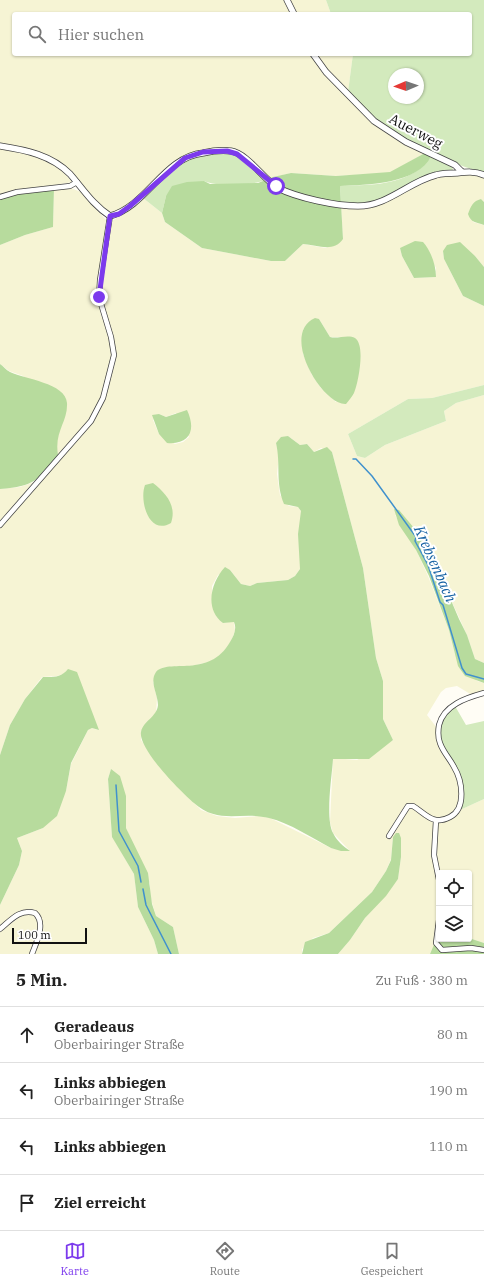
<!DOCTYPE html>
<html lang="de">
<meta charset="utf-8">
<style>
:root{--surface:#fff;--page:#f6f6f6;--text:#222;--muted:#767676;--line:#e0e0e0;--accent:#7c3aed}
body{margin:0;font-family:"IBM Plex Serif",serif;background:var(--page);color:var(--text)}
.controls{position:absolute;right:12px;bottom:12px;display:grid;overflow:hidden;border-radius:4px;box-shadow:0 1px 3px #0004}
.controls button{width:36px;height:36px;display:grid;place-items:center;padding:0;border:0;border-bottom:1px solid var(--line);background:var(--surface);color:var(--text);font:20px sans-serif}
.compass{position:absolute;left:388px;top:68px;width:36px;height:36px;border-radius:50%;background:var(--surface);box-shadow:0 1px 3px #0004;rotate:268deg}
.scale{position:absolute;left:12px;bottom:10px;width:75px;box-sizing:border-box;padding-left:4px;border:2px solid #111;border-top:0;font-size:11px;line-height:14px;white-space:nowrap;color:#111;-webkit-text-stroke:3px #fff;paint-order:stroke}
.stop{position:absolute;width:12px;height:12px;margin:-9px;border:3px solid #7c3aed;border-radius:50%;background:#fff}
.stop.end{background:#7c3aed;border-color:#fff;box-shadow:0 1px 4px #0008}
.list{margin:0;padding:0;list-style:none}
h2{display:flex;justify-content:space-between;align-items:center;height:52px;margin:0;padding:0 16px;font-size:17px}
h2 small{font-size:13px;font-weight:400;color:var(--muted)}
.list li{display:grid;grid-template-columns:26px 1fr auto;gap:12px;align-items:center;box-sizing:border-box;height:56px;padding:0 16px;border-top:1px solid var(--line)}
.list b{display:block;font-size:15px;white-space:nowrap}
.list p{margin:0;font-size:13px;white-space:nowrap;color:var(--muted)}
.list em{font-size:13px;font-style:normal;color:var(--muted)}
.icon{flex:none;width:22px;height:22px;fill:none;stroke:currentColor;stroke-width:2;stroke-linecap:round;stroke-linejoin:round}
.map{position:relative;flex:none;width:484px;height:954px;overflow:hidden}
.search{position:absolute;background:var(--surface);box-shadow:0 1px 3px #0004;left:12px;right:12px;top:12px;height:44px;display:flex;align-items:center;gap:10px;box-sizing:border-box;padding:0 14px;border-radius:4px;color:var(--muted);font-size:15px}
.sheet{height:276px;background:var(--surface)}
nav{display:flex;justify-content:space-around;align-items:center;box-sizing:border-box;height:56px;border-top:1px solid var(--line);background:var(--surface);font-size:11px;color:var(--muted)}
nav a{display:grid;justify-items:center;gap:2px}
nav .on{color:var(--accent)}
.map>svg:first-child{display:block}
.farmland{fill:#f6f4d4;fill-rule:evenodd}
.green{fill:#d3eabd;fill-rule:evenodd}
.forest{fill:#b7db9d}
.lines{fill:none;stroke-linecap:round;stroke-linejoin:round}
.stream{stroke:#4091cd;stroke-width:1.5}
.minor-casing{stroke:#444;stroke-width:6}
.tertiary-casing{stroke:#444;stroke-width:7}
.minor{stroke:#fff;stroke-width:4.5}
.tertiary{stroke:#fff;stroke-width:5.5}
.route{stroke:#7c3aed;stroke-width:5}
.labels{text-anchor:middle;stroke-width:4;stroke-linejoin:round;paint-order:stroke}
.street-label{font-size:14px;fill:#111;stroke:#fff}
.water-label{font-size:15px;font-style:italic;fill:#1863a4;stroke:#fff}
</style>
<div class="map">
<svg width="484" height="954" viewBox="0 0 484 954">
<rect width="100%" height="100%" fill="#fffdf5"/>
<path class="farmland" d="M0,0H285L291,14H14V54H310L315,62L369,120L383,131L425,153L390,173L336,176L291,173L270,178L237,150L228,149L199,151L182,157L124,207L116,212L107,211L99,206L62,164L37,152L0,144Z
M289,0H326L331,14H296Z
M315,54H353L348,92L334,79Z
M0,148L41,157L62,170L72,182L0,195Z
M472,174L484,177V202L481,199L473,222L484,225V267L475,256L443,251L444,259L463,296L484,306V385L432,398L408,399L348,434L357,456L365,458L385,445L446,421L444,411L456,403L484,395V663L475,659L467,635L426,545L407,522L395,515L416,550L428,576L449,630L455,654L477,681L484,683V691L472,695L457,686L446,688L441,692L427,715L437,728L459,782V801L454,813L445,817L434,819L411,803L405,805L395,824L409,807H412L434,823L433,857L439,886V914L434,933L435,944L430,954H338L350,940L365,918L398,879L401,857V838L393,837L391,859L386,871L372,892L329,933L313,938L302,949V954H179L173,927L156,916L150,896V884L126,828V814L111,769L108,779L112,836L134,874L138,907L154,940L158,954H34L41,920L36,911L32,909L21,911L1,926L0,924V905L19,865L22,851L17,838L43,828L66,791L71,764L88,730L92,728L98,730L64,674L57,676L42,677L25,699L10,725L0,755V526L87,429L95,419L105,397L115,364L116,349L106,317L101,296L110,225L112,221L130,210L143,198L162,213L165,222L202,248L271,261H285L303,244L326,248L343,239L341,206L395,197L439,176ZM400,248L431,258L436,268V277L414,278L402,256ZM319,319L330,337H349L360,349L359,372L336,402L321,388L312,375L303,354V330L305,327ZM176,413L189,437L183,442L175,444L159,434L153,420L159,414L166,417ZM288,436L300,445L307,444L314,452L321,448L332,452L363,568L376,658L383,681V719L393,740L357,760L333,758L330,822L333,833L349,850L331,848L270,818L259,816L235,818L217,816L201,810L164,771L141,740V731L156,713L157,698L153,682L162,668L187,667L209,662L218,657L227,648L232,639L235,631L234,621L223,623L213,607L212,586L218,575L230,570L241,584L250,586L257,583L288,580L295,576L300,569L301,511L298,507L289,506L280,495L277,474L279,455L276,443Z
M68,187L81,192L106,220L97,292L101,315L110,337L112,356L101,398L89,421L58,455L56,444L58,434L65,414L23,376L9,371L0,364V245L25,235L53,227L54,188Z
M34,482L0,521V489L20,487Z
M484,799V943L469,938V873H439L436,858L437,828L438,823L460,810Z
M25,913L34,915L38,919V930L31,954H0V932Z"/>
<path class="green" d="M326,0H484V173C453,164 400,142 376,121C366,112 357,102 348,92L353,54H470V14H331ZM394,74H418V98H394Z
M216,153C241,153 248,164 265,180C251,186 218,187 204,181L166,196L162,213L143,198L187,159Z
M431,156L452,165L453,170C448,173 441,171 436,173C399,189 383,206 341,203L340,186C365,185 396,186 418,170C423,167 427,161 431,156Z
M484,385V395L456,403L444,411L446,421L385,445L365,458L357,456L348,434L408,399L432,398Z
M455,706L466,725L484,721V799L460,810L462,783L441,743L440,725L446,713Z"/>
<path class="forest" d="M425,153L431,156C419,184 365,185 340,186L343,239C333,253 318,245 303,244L285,261H271L202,248L165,222L162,213L166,196L172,186L187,182L204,181L210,184L258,183L273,177L291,173L336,176L390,172Z
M54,188L53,227L25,235L0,245V198L9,195Z
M481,199L484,202V225C476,222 471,223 468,214C471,206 473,201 481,199Z
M415,241L423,242C431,251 436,265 436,277L414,278L402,256L400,248Z
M460,242L475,256L484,267V306L463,296L444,259L443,251L447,245Z
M315,318L319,319L330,337C338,339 348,334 355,338C366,345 358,384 354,393C352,397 349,400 346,404C323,406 279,334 315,318Z
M0,364C3,366 6,370 10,372C24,379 66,383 67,403C68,422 54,431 58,455C36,481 36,486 0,489Z
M187,410C196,429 191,445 167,443L159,434L152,415L159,414L166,417Z
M288,436L300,445L307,444L314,452L327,447L332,452L363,568L376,658L383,681V719L393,740L369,759H333C332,776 325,818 333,833C336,840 344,847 350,851H341L331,848C312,838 290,823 269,818C241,811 218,825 194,803C181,792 138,749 141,732C143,721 157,717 158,705C158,694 149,682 156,672C168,658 209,679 230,642C234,636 237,628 234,622L223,623C204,609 211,582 225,567L230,570L241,584L250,586L257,583L288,580L295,576L300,569L298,534L301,511L298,507L284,504C275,482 281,465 276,443L281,437Z
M153,483C166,493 177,506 171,523C149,536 139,501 145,485Z
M394,509L399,510L419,534L432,556L459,619L467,635L475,659L484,663V683L465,676L458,666L449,630L429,576L416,550L399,525Z
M68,669L77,672L99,730L92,728L88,730L71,763L66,791L57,816L43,828L17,838L22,851L19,865L0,905V755L10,725L25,699L43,677C53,677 61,678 68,669Z
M111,769L120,776L126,796V828L148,873L152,904L156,916L173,927L179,954H158L154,940L138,907L134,874L112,837L108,779Z
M396,833H399L401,838V857L398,879L386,896L365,918L350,940L338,954H302L305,942L329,933L372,892L386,871L391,860L393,837Z
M439,933V939L469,938L484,943V954H430Z"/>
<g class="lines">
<path class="stream" d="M353,459H356L372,476L416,537L415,541L428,565L440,602L443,605L462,668L466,674L484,679
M116,785L119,831L138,866L141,882
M143,889L146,905L171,954"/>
<defs>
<path id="minor" d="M0,197L17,192L70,186L77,182
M0,525L91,421L103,398L114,355L111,337L99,297L100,280L110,216
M436,820L434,855L439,880
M389,836L408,806H413C426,814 433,826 450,817C467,808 462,780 454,767C450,759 443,752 440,743C438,738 438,731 439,725C444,705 466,698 484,693
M439,920L436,943L442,950L471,948L484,950
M0,929C10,921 20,908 35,913C46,923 37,941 32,954"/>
<path id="tertiary" d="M287,0L294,14
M313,54L326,72L374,121L406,142L455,165L462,172
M0,146C26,150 51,155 70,174C83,189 93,205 110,216C147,206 164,157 203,153C212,151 222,150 231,151C248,154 263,179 278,188C298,198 336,206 358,206C388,206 408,182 436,175C443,173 450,173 457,173C466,172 475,171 484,175"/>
</defs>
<use href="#minor" class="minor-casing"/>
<use href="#tertiary" class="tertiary-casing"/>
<use href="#minor" class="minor"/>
<use href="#tertiary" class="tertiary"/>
</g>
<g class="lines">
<path class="route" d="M99,297L110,216L119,214L130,206L185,158L203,152L227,151L237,154L276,186"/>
</g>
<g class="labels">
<g class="street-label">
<text transform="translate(416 131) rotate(28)" y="5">Auerweg</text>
</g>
<g class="water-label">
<text transform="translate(435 564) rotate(66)" y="5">Krebsenbach</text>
</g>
</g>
</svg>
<div class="controls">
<button><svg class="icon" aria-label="locate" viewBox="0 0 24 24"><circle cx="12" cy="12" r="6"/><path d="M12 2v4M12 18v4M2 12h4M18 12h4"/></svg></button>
<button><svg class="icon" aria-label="layers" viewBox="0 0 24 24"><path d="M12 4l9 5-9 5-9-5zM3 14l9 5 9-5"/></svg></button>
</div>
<svg class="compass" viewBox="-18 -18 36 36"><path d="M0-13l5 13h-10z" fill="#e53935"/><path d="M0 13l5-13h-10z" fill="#767676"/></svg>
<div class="scale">100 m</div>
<div class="stop" style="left:276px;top:186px"></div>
<div class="stop end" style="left:99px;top:297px"></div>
<div class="search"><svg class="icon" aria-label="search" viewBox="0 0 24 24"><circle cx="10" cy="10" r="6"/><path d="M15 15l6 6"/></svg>Hier suchen</div>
</div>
<section class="sheet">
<h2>5 Min.<small>Zu Fuß · 380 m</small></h2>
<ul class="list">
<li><svg class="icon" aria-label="ahead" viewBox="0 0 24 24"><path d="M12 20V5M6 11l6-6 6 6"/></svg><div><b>Geradeaus</b><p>Oberbairinger Straße</p></div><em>80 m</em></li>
<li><svg class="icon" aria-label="left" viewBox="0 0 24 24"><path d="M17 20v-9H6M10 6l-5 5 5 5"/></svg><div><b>Links abbiegen</b><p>Oberbairinger Straße</p></div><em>190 m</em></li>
<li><svg class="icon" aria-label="left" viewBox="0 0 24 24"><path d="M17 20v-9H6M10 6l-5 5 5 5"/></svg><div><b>Links abbiegen</b></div><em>110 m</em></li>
<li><svg class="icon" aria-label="arrive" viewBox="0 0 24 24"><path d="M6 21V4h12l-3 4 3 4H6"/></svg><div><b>Ziel erreicht</b></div></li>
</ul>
</section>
<nav>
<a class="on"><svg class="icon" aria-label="map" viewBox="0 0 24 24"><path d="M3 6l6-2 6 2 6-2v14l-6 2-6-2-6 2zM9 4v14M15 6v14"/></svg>Karte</a>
<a><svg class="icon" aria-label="directions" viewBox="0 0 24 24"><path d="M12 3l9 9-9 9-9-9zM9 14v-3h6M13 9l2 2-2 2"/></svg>Route</a>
<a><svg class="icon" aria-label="saved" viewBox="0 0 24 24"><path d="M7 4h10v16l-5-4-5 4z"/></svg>Gespeichert</a>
</nav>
